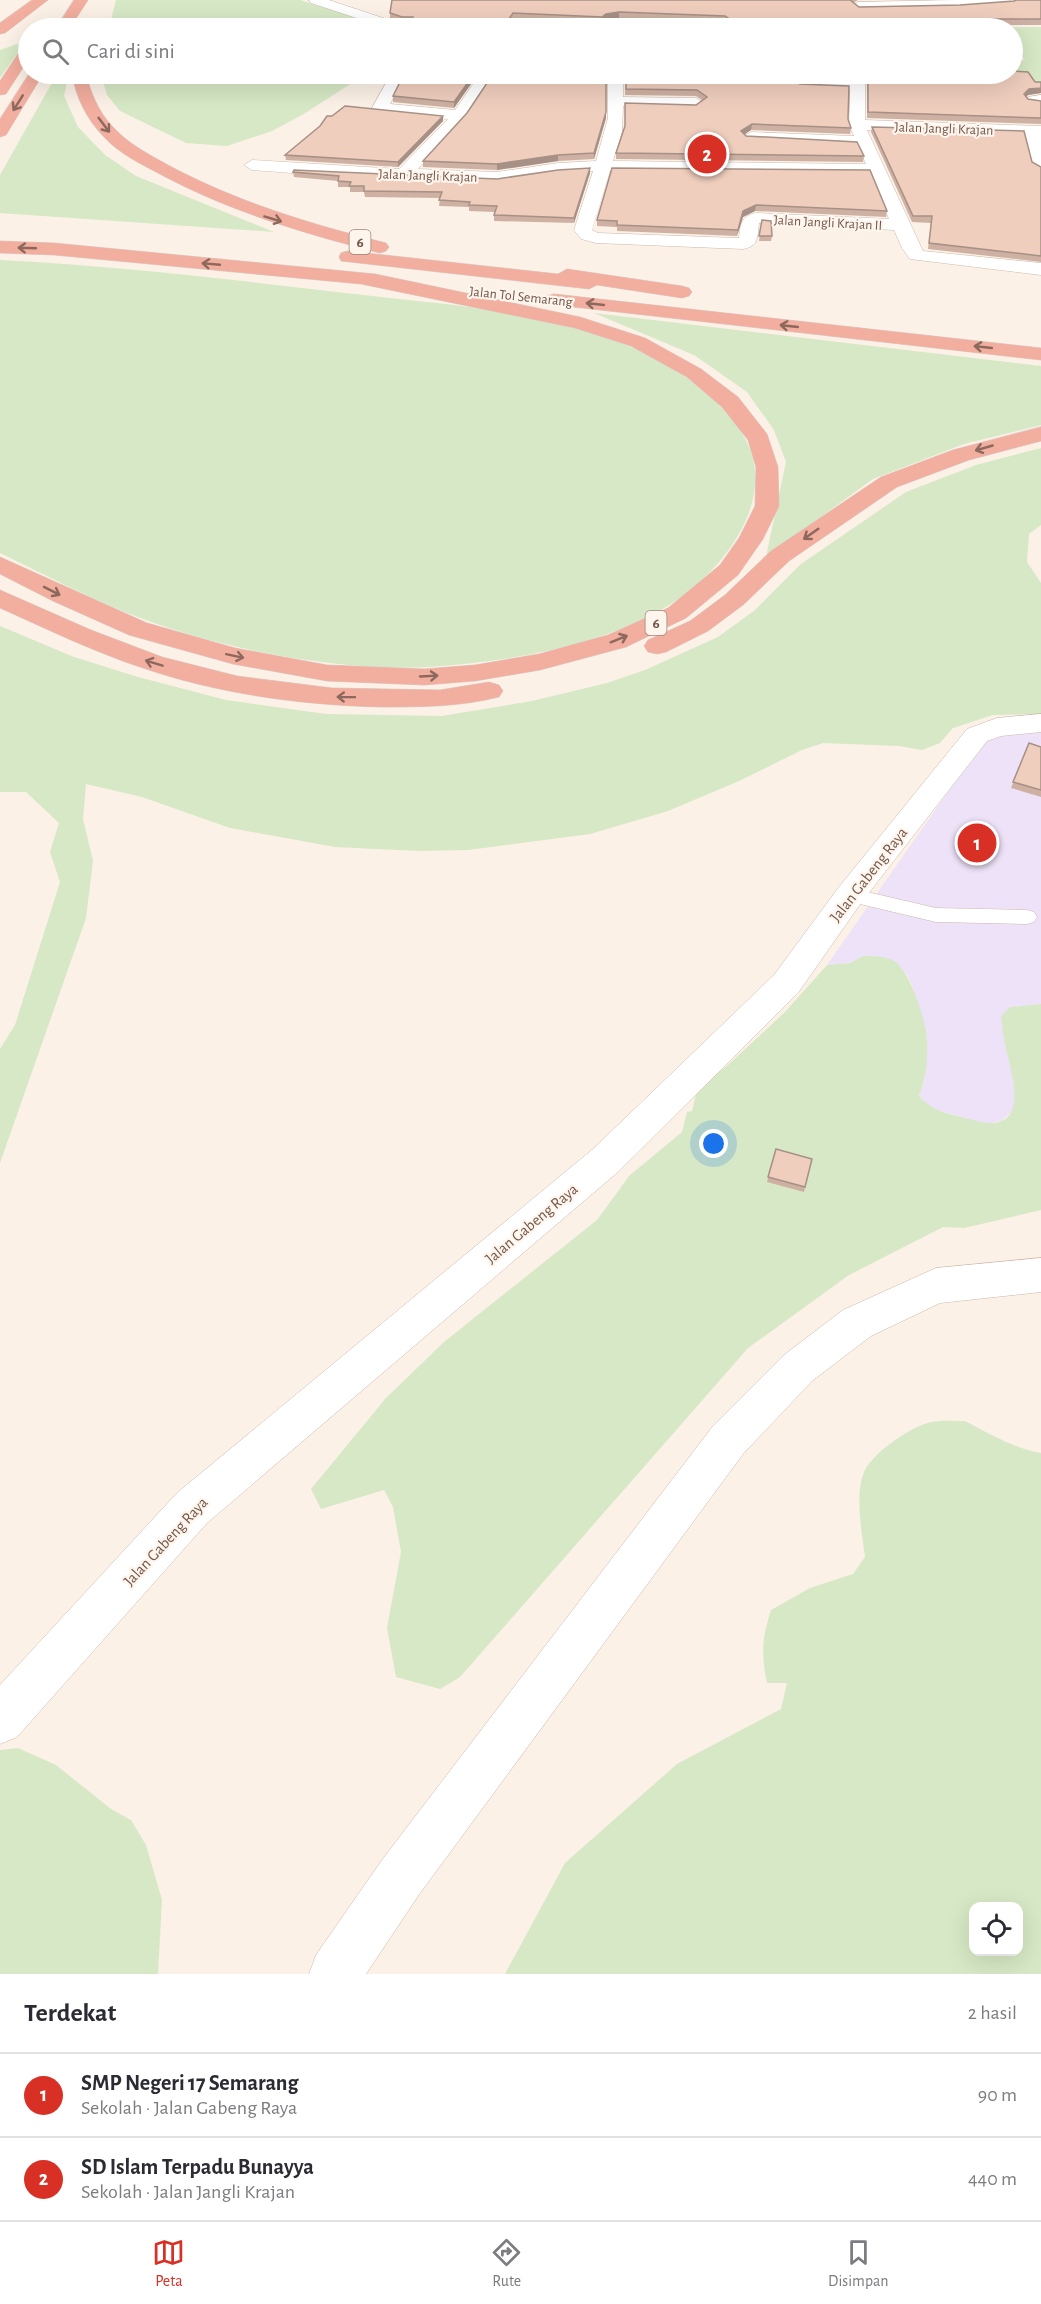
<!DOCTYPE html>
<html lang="id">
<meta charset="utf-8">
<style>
:root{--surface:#fff;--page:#f7f7f7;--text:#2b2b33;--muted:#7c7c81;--line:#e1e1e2;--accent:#d93025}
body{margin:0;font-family:"Alegreya Sans",sans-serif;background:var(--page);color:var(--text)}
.controls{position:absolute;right:18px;bottom:18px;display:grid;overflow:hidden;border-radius:12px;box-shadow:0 6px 24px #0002}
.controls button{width:54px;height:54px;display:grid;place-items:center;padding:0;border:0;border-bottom:2px solid var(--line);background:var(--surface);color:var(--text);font:30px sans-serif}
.you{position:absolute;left:714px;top:1144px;width:21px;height:21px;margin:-15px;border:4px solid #fff;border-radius:50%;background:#1a73e8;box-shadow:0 0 0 9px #1a73e833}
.badge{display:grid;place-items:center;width:39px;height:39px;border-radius:50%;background:var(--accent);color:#fff;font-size:20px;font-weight:700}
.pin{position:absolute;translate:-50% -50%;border:3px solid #fff;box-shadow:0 2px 6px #0006}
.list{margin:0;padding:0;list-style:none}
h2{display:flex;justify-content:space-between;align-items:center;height:78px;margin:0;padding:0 24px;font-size:26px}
h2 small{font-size:20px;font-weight:400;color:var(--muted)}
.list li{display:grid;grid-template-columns:39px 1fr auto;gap:18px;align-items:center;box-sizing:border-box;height:84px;padding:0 24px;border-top:2px solid var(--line)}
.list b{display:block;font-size:22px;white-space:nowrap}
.list p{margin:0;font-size:20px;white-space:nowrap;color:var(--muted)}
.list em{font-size:20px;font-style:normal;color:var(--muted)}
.icon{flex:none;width:33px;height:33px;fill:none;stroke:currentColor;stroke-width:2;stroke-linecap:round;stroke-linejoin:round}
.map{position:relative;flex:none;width:1041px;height:1974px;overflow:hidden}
.search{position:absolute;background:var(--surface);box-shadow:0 6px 24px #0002;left:18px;right:18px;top:18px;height:66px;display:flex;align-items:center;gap:15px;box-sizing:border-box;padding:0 21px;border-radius:33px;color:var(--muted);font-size:22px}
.sheet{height:246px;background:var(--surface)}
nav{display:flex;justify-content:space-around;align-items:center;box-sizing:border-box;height:84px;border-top:2px solid var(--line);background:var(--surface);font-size:16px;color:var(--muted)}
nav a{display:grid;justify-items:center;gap:3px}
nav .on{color:var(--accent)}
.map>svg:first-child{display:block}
.education{fill:#eee2f8}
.green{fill:#d6e8c5;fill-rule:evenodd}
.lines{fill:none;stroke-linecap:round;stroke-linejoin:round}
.service-casing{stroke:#ccb8ac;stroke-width:1}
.minor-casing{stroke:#ccb8ac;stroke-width:1}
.motorway-casing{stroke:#d8d0cd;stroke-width:1}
.service{fill:#fff;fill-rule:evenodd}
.minor{fill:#fff;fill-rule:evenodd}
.motorway{fill:#f2ae9f;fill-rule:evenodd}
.wall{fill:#ceb1a3;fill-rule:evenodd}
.shaded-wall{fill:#a79085}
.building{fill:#efcebe;stroke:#a79085;stroke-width:1.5;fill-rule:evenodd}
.oneway{stroke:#8c685d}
.labels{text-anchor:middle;stroke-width:4.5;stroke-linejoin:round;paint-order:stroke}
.far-street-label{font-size:14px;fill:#73574c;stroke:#fef5ec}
.shield{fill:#fef5ec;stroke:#9d867c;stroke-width:1.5}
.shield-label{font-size:15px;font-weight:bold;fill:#73574c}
.street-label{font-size:16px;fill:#73574c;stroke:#fef5ec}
</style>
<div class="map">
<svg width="1041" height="1974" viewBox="0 0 1041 1974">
<rect width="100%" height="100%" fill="#fbf1e6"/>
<path class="education" d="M991,730L1041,731V1004L1010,1007L1012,1070L1015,1097L1013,1111L1001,1121L986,1124L930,1108L919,1096L924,1082L927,1039L912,985L905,972L863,956L850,963L827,965Z"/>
<path class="green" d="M116,0H300L388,28H109Z
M1041,27V84L971,74H1012L1013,61L1025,60L1013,46L1012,28H963Z
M26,41L0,78V50Z
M57,74H69L64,96L78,127L105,155L136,176L274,232L0,213V175Z
M101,74H366L302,115L272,131L227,146L186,143L120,111L107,95Z
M0,260C121,266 242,281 363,295C451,305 546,311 629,346C671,363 724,398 746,440C779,504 718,576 666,607C599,647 505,662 429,667C342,672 228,650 146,620C96,602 48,576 0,553Z
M594,313L1041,366V425L964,444L873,479L766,557L786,462L774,430L747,392L694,355Z
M1041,448V525L1029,534L1027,562L1041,583V714L993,715L953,728L940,743L922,750L899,746L823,743L802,750L739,781L668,811L590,834L468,850L418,851L335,847L230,828L142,797L86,784L83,819L93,861L86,918L0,1163V1049L15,1025L60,882L50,852L59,823L26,792H0V626L74,657L138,677L226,700L326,714L442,716L532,701L607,683L645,670L718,637L755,610L801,564L906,492L976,465Z
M863,956C873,956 885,956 894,961C910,970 927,1024 927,1041C928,1059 926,1079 919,1096C934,1113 952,1114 973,1120C1033,1137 1012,1076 1005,1044C1003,1035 1002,1025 1001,1016L1010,1007L1041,1004V1210L964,1228L943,1227L849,1275L748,1348L460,1677L440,1689L396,1677L387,1628L401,1552L393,1507L384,1490L321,1509L311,1489L386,1398L444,1342L597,1220L629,1176L682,1132L687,1112L692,1111L696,1094L704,1083L727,1066L785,1012L827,965L850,963Z
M965,1421C990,1434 1013,1448 1041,1453V1974H505L565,1863L677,1764L781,1709L787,1683H767C761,1653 762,1639 771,1610L810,1588L853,1574L865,1557C862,1533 854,1492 865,1470C874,1452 913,1425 932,1422C943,1420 954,1421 965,1421ZM974,1906H1018V1952H974Z
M18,1748L56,1765L111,1809L131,1820L146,1845L162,1900L158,1974H0V1750Z"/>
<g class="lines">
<defs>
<path id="service" d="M850,888L936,908L1027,910L1034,912L1037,917L1034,922L1027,924L936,922L843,900L840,895L843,890Z"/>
<path id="minor" d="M309,0H329L404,25L406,28H387L311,3Z
M956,0H1020L1013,4L959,8L858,10L851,6L858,2Z
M518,19L584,24L591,28H535L513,26L511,23L513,20Z
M619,20L724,24L731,28H601L606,22Z
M391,74H405L390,104L455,110L480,74H494L465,118L418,169L497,172L558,163L596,161L608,118V74H683L681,77L676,78H623V97L696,98L704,103L696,108L623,106L622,132L613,161L866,164L858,146L745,140L743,137L751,132L854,136L849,125L850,89L799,87L789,80L767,78L766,74H799L803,78L850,80L851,74H865V120L1041,126V172L1033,167L1024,135L867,130L923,251L1041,263V275L910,259L902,248L894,230L759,223C757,238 759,246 743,249L596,243L581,239L574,230L593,171L558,173L497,182L346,177L252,170L244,165L252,160L399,169L448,119L374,111L372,108ZM610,171L870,174L889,219L756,213C741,216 741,224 739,238L598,233L592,230Z
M1041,95V105L1028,103L1025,100L1028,97Z
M1041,714V732L1001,736L987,741L861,903L798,993L619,1171L207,1523L17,1737L0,1744V1685L177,1493L593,1149L774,975L839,887L967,729L997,718Z
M1041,1258V1292L940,1303L871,1336L812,1381L743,1454L418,1896L366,1974H309L316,1955L382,1860L713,1426L784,1355L843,1310L936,1268Z"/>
<path id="motorway" d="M32,0H48L5,33L0,34V23Z
M74,0H88L70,28H56Z
M28,45V60L6,94L0,95V81L23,46Z
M29,74H43L6,135L0,137V119Z
M72,74H86C91,93 98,111 112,126C127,143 148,154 168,165C237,202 310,224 386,243L389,247L386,251L380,253C303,233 228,211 158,173C139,163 119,153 105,138C87,120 76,98 72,74Z
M0,241L54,243L375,274L580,317L645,338L701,369L738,397L767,434L778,467L779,506L763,539L738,575L686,618L626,647L540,670L475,681L424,685L327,681L233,664L129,635L53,601L0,574V557L147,623L235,648L327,665L424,669L475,665L539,654L608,635L668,608L720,565L739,538L755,506L756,467L748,440L722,407L687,377L631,346L575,328L361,284L54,255L0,253Z
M348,251L558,274L567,269L682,286L689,288L692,292L689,296L682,298L597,285L589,289L341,261L339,257L341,253Z
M554,294L1041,348V360L547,304L544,300L547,296Z
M1041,427V441L969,460L897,487L789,561L743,605L708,631L666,652L657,654L648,652L644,646L648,640L690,621L725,595L771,551L881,477L953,450Z
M0,590L91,630L162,657L237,676L332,688L440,690L489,682L499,685L503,691L499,697C459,707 421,707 381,707C301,705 219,694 143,668C94,652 47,629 0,608Z"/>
</defs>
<use href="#service" class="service-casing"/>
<use href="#minor" class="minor-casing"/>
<use href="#motorway" class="motorway-casing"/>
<use href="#service" class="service"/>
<use href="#minor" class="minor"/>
<use href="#motorway" class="motorway"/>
</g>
<path class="wall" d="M392,0H858L853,3L859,7L960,5L1041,0V25H996L995,28H412V22H402L390,18V13ZM513,18L602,23L606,20L619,18L724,22L729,25H539L513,23L511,21Z
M407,74H478L454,108L393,102V96L407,78Z
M801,74H850L848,78L804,76Z
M867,74H1012L1035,82H1041V93L1028,95L1026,97L1028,99L1041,101V124L867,118Z
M626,75H677L848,119L851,128L850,134L751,130L744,134L746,136L864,156L863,162L616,159V153L696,105L702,100L696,96L625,95Z
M467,113L606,118L594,159L558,161L497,170L423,167V161Z
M443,116V121L398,167L286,160L285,155Z
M872,127L1032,162L1041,167V262L928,249L931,223L912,222L871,132Z
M612,168L887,211L886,217L755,211L743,217L737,236L617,231V227L597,226V220Z
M293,172L497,179L590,173L574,223L494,221V215L495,212L469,211V207L439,206L440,198L365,197L364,192H350V187H338V181L294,177Z
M762,220L772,236L771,241H759Z
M1029,743L1041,747V797L1011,788Z
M776,1149L812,1159L804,1192L767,1182Z"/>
<path class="shaded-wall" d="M619,12V18L606,20L602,23V17L606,14Z
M474,74H478L454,108V102Z
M1041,88V93L1028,95L1023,100L1024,94L1029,89Z
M606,112V118L594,159V153Z
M443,116V121L398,167V162Z
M752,124L751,130L741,137V131Z
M558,155V161L497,170V164Z
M590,168V173L574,223V218Z
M756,205L755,211L743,217L737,236L738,230L743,211Z"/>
<path class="building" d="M392,0H850L859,7L960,5L1014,1L1016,0H1041V19H992L996,24L903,26V28H412L413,17H402L390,13ZM619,12L725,16L734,22L732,25H539L513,23L509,19L513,13L602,17L606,14Z
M1012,71L1028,72L1035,82H1041V88L1029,89L1024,94L1028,99L1041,101V118L868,112V74H1012Z
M407,74H474L454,102L393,96L402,78H407Z
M493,74H606V112L594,153L558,155L497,164L423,161L467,113Z
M681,74H766L789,77L800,84L849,86L848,119L851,128L752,124L741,131L746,136L857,142L864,156L616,153L625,126V103L696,105L707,97L697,90L626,89V75H677Z
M345,106L443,116L398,162L285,155L320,126L327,116H332Z
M872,127L1024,131L1032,162L1041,167V256L929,243L932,216H913Z
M590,168L574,218L494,215L497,206L469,205L470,202L439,200L442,192L364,191V186H349L351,182L338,181L339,176L293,172L294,170L497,179L558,170Z
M612,168L870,170L887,211L756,205L743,211L738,230L617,225V221L597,220Z
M762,220L771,221L772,236H759Z
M1029,743L1041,747V790L1013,782Z
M776,1149L812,1159L805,1187L768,1177Z"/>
<defs><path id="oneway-shaft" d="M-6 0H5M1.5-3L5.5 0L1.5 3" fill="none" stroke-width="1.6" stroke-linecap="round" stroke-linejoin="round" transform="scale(1.5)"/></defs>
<g class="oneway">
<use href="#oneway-shaft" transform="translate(18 103) rotate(122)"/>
<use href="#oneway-shaft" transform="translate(104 125) rotate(53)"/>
<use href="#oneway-shaft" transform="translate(273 219) rotate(17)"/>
<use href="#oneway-shaft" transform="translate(27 248) rotate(-178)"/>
<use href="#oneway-shaft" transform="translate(211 264) rotate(-175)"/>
<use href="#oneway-shaft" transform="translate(595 304) rotate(-174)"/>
<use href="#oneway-shaft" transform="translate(789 326) rotate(-174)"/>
<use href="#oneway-shaft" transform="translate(983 347) rotate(-174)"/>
<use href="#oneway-shaft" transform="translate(984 448) rotate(164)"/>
<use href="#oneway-shaft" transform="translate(811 534) rotate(145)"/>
<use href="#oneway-shaft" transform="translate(52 591) rotate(27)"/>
<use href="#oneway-shaft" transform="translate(619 639) rotate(-22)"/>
<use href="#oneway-shaft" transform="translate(235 656) rotate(12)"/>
<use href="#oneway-shaft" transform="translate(154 663) rotate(-163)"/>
<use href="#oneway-shaft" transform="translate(429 676) rotate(-3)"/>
<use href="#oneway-shaft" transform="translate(346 697) rotate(-179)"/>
</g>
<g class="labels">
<g class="far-street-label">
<text transform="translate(944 128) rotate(2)" y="5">Jalan Jangli Krajan</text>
<text transform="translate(428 175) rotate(2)" y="5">Jalan Jangli Krajan</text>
<text transform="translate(828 222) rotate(3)" y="5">Jalan Jangli Krajan II</text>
<text transform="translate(521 296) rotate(6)" y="5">Jalan Tol Semarang</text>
</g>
<g class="shield">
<rect x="349.5" y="230" width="21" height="24" rx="4.5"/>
<rect x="645.5" y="611" width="21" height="24" rx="4.5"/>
</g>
<g class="shield-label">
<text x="360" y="247">6</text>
<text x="656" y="628">6</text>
</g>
<g class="street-label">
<text transform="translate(868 874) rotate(-52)" y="6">Jalan Gabeng Raya</text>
<text transform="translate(531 1223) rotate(-40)" y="6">Jalan Gabeng Raya</text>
<text transform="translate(165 1541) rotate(-47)" y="6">Jalan Gabeng Raya</text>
</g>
</g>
</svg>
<div class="controls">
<button><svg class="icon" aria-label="locate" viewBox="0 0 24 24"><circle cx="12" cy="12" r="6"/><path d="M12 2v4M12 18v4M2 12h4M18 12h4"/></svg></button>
</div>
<div class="you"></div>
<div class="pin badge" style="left:977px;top:843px">1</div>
<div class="pin badge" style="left:707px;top:154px">2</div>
<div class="search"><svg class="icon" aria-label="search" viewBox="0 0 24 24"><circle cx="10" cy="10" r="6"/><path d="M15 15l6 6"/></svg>Cari di sini</div>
</div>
<section class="sheet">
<h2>Terdekat<small>2 hasil</small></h2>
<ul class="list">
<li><span class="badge">1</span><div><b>SMP Negeri 17 Semarang</b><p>Sekolah · Jalan Gabeng Raya</p></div><em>90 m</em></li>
<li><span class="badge">2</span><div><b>SD Islam Terpadu Bunayya</b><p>Sekolah · Jalan Jangli Krajan</p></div><em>440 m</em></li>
</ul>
</section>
<nav>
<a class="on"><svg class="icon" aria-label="map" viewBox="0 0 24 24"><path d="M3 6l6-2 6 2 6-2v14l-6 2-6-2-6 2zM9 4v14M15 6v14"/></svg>Peta</a>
<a><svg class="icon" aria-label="directions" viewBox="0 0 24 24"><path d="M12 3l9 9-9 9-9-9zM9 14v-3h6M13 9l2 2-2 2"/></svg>Rute</a>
<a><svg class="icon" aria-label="saved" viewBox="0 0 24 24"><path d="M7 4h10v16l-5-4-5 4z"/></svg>Disimpan</a>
</nav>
